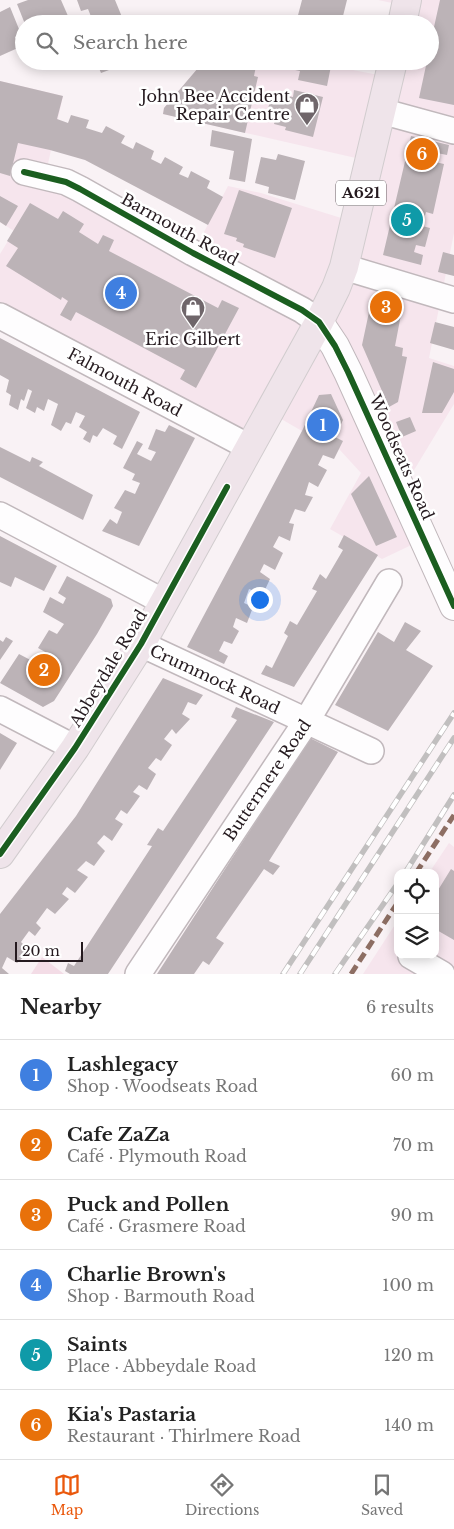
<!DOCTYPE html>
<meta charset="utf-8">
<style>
:root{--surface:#fff;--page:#f6f6f6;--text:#222;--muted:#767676;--line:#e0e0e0;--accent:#ea580c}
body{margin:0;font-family:"Libre Baskerville",serif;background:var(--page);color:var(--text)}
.controls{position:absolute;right:15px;bottom:15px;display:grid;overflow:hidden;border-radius:10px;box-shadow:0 2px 12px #0003}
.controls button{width:45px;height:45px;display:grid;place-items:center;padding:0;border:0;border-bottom:1px solid var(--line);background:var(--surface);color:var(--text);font:25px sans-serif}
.scale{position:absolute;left:15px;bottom:12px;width:68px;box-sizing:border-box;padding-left:5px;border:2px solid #251a1f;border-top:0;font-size:14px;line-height:18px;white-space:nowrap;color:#251a1f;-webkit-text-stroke:4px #fff;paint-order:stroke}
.you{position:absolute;left:259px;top:599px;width:18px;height:18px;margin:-12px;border:4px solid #fff;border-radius:50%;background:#1a73e8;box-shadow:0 0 0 8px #1a73e833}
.badge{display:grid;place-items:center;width:32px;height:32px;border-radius:50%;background:var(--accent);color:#fff;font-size:16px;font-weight:700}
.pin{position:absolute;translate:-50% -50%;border:2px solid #fff;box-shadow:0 1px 5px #0006}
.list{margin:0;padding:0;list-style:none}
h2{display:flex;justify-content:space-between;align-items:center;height:65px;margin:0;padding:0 20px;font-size:21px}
h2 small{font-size:16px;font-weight:400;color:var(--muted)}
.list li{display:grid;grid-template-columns:32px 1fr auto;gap:15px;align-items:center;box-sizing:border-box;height:70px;padding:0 20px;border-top:1px solid var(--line)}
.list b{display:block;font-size:19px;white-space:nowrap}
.list p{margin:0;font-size:16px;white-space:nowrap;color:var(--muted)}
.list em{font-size:16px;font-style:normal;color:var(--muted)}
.icon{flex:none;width:28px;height:28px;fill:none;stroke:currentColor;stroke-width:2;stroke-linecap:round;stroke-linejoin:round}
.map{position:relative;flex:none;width:454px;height:974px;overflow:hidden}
.search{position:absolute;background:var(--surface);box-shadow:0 2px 12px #0003;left:15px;right:15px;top:15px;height:55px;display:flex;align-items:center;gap:12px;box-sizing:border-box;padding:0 18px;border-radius:28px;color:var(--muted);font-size:19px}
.sheet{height:485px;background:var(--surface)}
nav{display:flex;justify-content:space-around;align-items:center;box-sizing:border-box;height:70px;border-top:1px solid var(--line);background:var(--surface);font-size:14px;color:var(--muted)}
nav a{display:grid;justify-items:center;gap:2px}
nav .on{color:var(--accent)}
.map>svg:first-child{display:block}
.built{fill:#f6e5ed}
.green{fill:#f3dce6}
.building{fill:#bcb3b7}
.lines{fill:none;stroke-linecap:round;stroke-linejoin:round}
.minor-casing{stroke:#c1b8bc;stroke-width:28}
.tertiary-casing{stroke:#c1b8bc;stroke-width:30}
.primary-casing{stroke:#d1ccce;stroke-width:30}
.minor{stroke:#fefdfe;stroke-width:25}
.tertiary{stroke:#fefdfe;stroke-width:28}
.primary{stroke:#efe4ea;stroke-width:28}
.rail-casing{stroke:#c1bfbf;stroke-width:5.5}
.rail{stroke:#fff;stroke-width:4;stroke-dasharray:11;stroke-linecap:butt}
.quiet{stroke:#8d6e63;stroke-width:5;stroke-dasharray:10 5;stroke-linecap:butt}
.cycleway-casing{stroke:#fff;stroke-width:9}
.cycleway{stroke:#1b5e20;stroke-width:6}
.labels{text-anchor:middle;stroke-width:5;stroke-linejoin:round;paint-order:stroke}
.shield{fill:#fff;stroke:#665f62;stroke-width:1}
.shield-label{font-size:15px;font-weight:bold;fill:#251a1f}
.poi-label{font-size:16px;fill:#251a1f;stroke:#fff;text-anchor:end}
.street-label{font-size:16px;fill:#251a1f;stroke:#fff}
</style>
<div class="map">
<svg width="454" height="974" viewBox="0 0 454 974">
<rect width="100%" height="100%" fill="#f9f2f5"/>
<path class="built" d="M378,0H454V233L429,358L454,366V404L402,490L424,539L382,559L330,529L361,473L339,449L302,431L269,412L249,447L0,316V254L14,231L0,222V81L63,96L45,177L193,253L228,186L261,193L354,222L369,161L163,114L164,108L204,61H306L389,77L393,61H430V24H402L406,6Z
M449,843L454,847V974H363L398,920V955H435V873H429Z"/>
<path class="green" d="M42,957L64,974H31Z"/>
<path class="building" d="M28,0H61L68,16L60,19L62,24H25L17,4Z
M77,0H115L122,17L104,24H94L88,9L81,11Z
M302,0H347L341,24H311L312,22L297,19Z
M440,0H454V105L419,98L427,61H430V45Z
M10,7L21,34L15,37L20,47L0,56V12Z
M96,61H114L117,67L101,73Z
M204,61H257L254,76L258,77L245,133L163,114L164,108Z
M272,61H332L327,86L298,80L300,71L271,65Z
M0,81L63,96L57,119L68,123L71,115L89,120L86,128L102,133L106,126L125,136L121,143L133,149L136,142L154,151L151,159L161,164L165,157L183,167L179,174L188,178L191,171L210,181L207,188L223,197L208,225L85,160L50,150L18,143L10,176L0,173Z
M294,90L323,97L313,137L285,130L286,127L274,124L275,120L266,118L271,96L280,98L281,95L293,97Z
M212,130L252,139L245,182L229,179L234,151L210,146Z
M411,136L449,145L447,155L437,153L435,162L444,164L433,214L426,212L422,226L430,228L425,247L416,245L414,252L423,255L421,265L383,255Z
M278,154L305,161L295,200L268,193L269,187L255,183L261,157L276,160Z
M239,190L292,208L275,258L243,247L244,244L236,241L237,238L224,234Z
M0,196L18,206L6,226L0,222Z
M30,203L58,219L63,211L84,224L79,232L98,244L103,235L114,240L109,251L218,308L222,300L239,308L196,388L180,379L185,370L76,312L71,321L60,315L68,301L62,297L61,300L6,266L18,248L7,241Z
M443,252L454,255V276L438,272Z
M372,298L403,304L395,346L403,348L402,356L407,357L398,402L389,407L362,345Z
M435,322L454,327V350L430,343Z
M0,338L140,412L122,449L113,444L117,436L103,428L97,437L93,435L90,443L83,439L87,432L79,427L85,416L76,412L71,424L66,422L61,431L51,425L58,404L48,399L44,411L37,407L35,413L26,408L32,391L28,389L24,401L21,399L18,410L9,405L11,395L6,392L9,380L0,375Z
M433,362L454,369V392L442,413H422Z
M331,394L343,420L335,437L343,441L334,459L323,455L318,465L327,470L318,487L309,482L305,495L313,497L305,512L295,509L289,523L294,524L290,541L279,536L273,547L283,553L275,570L264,564L260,572L270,579L263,594L249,589L244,603L253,607L247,623L236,618L233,627L239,631L232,644L224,641L219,651L228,656L224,664L187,647L302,431L319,395Z
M410,417L416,431L402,437L396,422Z
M169,425L195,438L139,546L102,531L110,519L117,524L122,512L114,508L125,490L135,494L140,483L132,480L135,474L123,468L137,441L143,444L137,454L151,461L156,452L148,449L156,429L165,432Z
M0,447L30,462L32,457L43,462L39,466L93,495L83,520L0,477Z
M369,476L397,537L376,546L351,494Z
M344,535L378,555L294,687L261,674L266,665L272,668L288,636L284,633L290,621L297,625L317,591L312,589L320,574L326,579L343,550L338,547Z
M0,536L57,566L44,591L15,577L11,587L0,582Z
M67,576L111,599L113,606L97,634L54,701L43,707L0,683L19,654L40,665L43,660L47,653L38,648L49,630L57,634L64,624L43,612L50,597L63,604L66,598L58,593Z
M405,622L421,631L406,650L433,666L388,731L335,705L378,632L394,642Z
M6,637L13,641L0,660V640L3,642Z
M163,678L203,695L196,705L188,702L182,714L190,719L176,734L172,729L164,739L172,745L161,761L156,758L148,768L156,774L147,790L139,785L133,792L140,796L127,814L121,810L115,819L123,824L112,841L104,835L97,843L105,851L94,866L86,861L77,870L88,877L75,893L67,887L62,894L69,899L55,914L47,908L36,923L41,928L35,936L29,931L21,942L30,951L17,963L7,957L2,968L9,974H0V914L76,816Z
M236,707L274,722L108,974H70L65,971L68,963L74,966L152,846L147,845L158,828L163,831L237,720L231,717Z
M0,733L17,743L0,770Z
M310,738L338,752L269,861L280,866L273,875L264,869L216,938L224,943L209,965L203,961L194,974H157Z
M451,869L454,871V940L435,929V895Z"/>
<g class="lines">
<defs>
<path id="minor" d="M381,111L454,131
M24,172L66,182L80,189L193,253L302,310L319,322
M344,267L454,300
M0,316L249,447
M0,515L164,602
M141,644L371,751
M0,709L75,748
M411,956L442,974
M138,974L306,722L389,582"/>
<path id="tertiary" d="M319,322L335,346L348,372L454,606"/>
<path id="primary" d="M402,24L407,0
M0,854L75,748L141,644L319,322L336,288L344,267L393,61"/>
</defs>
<use href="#minor" class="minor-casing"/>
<use href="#tertiary" class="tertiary-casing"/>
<use href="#primary" class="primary-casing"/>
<use href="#minor" class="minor"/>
<use href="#tertiary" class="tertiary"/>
<use href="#primary" class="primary"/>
<defs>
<path id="rail" d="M405,873L454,795
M283,974L454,713
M300,974L454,738
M335,974L398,883"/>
</defs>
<use href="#rail" class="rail-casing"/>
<use href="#rail" class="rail"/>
<path class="quiet" d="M416,873L454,815
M351,974L398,902"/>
<defs>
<path id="cycleway" d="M24,172L66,182L80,189L193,253L302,310L319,322L335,346L348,372L454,606
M0,854L75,748L141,644L227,487"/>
</defs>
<use href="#cycleway" class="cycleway-casing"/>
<use href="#cycleway" class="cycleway"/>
</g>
<defs>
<symbol id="shop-pin" viewBox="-11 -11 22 30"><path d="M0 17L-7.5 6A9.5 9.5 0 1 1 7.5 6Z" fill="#6f666a" stroke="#fff"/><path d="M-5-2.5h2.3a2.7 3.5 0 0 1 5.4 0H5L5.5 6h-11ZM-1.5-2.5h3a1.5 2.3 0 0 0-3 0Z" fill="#fff"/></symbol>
</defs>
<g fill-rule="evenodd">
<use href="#shop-pin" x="293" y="91" width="28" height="38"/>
<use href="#shop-pin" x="179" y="294" width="28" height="38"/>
</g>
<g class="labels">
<rect class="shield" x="336" y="180.5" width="50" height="25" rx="4"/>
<g class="shield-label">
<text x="361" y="198">A621</text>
</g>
<g class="poi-label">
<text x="290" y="102">John Bee Accident<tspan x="290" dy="18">Repair Centre</tspan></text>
<text x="193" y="345" text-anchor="middle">Eric Gilbert</text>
</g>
<g class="street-label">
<text transform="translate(180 229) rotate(29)" y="6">Barmouth Road</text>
<text transform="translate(125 382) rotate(28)" y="6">Falmouth Road</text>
<text transform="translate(402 457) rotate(66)" y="6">Woodseats Road</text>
<text transform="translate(108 668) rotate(-59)" y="6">Abbeydale Road</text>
<text transform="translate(215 679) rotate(25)" y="6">Crummock Road</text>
<text transform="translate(267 780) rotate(-56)" y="6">Buttermere Road</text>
</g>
</g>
</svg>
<div class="controls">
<button><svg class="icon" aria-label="locate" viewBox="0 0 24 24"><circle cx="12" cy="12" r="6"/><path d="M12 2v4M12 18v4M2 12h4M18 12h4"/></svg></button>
<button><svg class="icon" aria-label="layers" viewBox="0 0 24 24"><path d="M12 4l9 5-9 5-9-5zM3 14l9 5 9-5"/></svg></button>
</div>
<div class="scale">20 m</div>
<div class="you"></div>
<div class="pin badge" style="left:323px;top:425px;background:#3f7fe0">1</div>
<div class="pin badge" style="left:44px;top:670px;background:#e8710a">2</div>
<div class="pin badge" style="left:386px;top:307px;background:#e8710a">3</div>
<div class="pin badge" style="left:121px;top:293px;background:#3f7fe0">4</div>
<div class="pin badge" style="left:407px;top:220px;background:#0f9aa8">5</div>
<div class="pin badge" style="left:422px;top:154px;background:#e8710a">6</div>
<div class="search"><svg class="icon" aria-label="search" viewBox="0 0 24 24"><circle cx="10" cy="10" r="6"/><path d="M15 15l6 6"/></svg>Search here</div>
</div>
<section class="sheet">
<h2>Nearby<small>6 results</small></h2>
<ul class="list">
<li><span class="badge" style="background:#3f7fe0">1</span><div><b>Lashlegacy</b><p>Shop · Woodseats Road</p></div><em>60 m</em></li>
<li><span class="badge" style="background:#e8710a">2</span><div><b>Cafe ZaZa</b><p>Café · Plymouth Road</p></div><em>70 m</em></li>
<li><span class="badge" style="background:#e8710a">3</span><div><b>Puck and Pollen</b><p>Café · Grasmere Road</p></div><em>90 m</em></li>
<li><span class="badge" style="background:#3f7fe0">4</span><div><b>Charlie Brown's</b><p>Shop · Barmouth Road</p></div><em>100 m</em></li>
<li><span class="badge" style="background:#0f9aa8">5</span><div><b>Saints</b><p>Place · Abbeydale Road</p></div><em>120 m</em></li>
<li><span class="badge" style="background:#e8710a">6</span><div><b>Kia's Pastaria</b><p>Restaurant · Thirlmere Road</p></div><em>140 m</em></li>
</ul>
</section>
<nav>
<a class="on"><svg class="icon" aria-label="map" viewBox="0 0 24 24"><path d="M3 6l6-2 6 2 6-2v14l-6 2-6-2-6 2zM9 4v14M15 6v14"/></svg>Map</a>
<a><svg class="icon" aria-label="directions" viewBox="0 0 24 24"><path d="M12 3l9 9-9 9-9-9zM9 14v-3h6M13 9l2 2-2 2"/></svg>Directions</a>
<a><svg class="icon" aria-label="saved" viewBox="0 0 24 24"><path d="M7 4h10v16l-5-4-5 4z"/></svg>Saved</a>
</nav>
